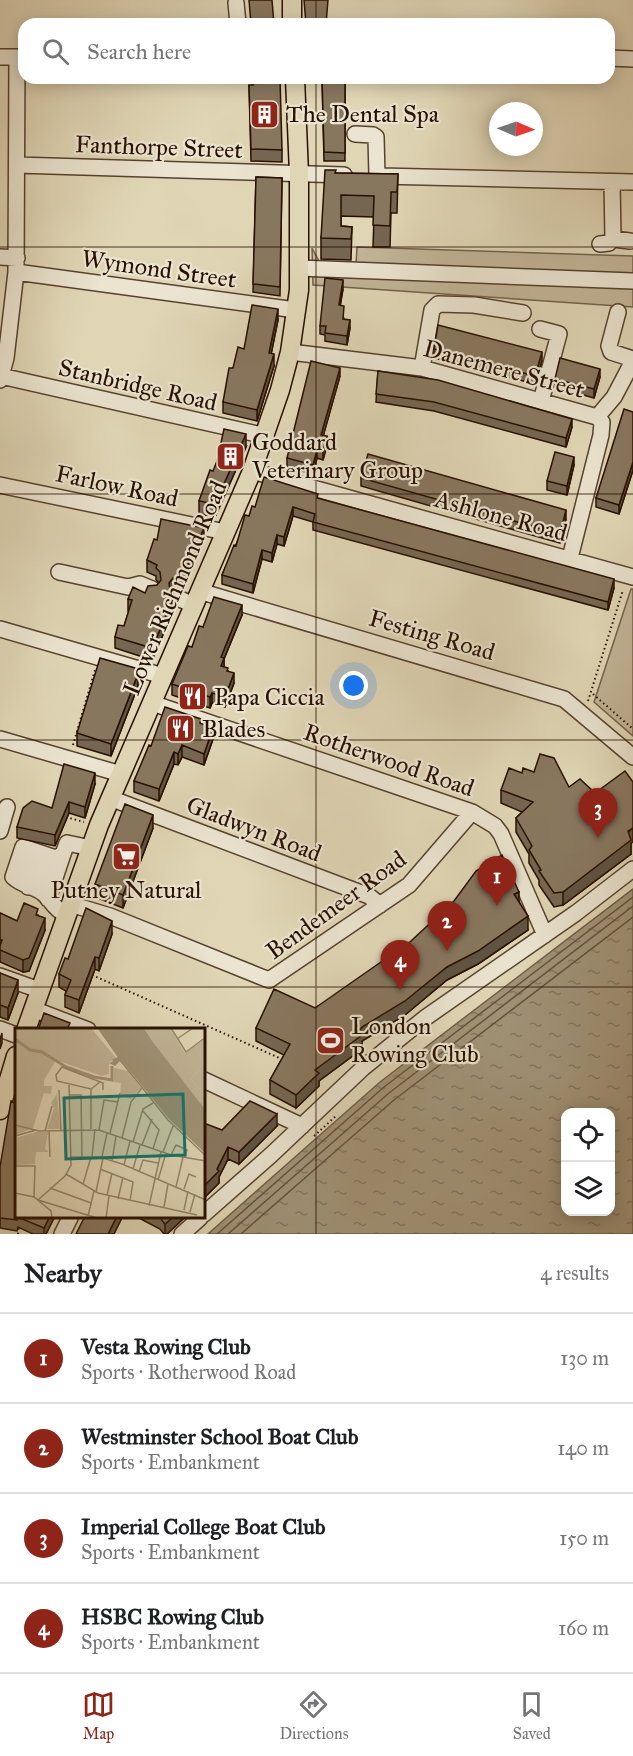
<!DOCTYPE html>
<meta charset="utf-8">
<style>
:root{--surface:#fff;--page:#f2f2f2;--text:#202124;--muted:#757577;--line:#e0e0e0;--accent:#8f2418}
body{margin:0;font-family:"IM FELL Great Primer",serif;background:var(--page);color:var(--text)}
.controls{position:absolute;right:18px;bottom:18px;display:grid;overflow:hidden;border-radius:12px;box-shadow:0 3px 15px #0003}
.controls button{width:54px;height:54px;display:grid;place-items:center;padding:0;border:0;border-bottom:2px solid var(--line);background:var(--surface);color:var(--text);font:30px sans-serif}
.compass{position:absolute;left:489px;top:102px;width:54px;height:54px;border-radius:50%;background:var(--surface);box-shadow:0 3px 15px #0003;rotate:92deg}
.you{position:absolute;left:354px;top:686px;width:21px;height:21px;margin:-15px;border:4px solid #fff;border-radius:50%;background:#1a73e8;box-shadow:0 0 0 9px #1a73e833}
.badge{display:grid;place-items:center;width:39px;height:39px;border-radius:50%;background:var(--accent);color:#fff;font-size:20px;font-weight:700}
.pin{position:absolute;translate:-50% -50px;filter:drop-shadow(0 2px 3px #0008)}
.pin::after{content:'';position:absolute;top:32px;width:21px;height:18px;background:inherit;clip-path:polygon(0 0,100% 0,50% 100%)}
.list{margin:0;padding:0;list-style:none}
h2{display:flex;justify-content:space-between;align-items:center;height:78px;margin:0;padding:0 24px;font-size:26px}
h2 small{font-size:20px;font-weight:400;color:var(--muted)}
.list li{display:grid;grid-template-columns:39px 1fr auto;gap:18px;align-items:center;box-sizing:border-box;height:90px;padding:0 24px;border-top:2px solid var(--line)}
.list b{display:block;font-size:22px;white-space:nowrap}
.list p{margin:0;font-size:20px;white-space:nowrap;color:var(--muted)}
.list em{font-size:20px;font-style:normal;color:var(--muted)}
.icon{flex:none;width:33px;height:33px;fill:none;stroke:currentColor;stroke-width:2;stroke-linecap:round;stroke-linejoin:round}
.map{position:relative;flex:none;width:633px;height:1234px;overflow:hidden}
.search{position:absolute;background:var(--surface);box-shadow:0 3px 15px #0003;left:18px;right:18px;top:18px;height:66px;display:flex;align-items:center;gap:15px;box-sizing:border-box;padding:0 21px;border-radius:18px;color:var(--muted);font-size:22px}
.sheet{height:438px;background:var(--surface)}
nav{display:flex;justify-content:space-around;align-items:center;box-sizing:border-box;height:84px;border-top:2px solid var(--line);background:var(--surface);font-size:16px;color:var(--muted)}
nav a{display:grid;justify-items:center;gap:3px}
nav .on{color:var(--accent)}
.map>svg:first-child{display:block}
.park{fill:#c1b497;stroke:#74624c;stroke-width:1.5}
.water{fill:url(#water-ripples);stroke:#715f48;stroke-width:1.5;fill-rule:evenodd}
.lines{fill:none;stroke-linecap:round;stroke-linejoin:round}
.shore{stroke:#64523c;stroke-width:1.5}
.minor-casing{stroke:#56422e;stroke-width:18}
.major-casing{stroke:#281000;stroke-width:21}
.path{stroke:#281000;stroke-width:2;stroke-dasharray:1.5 3;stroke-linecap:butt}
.minor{stroke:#ebe4d0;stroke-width:15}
.major{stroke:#e0d6b6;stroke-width:18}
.wall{fill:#756652;stroke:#281000;stroke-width:1.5}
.shaded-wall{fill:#5f5342;stroke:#281000;stroke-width:1.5}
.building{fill:#88775f;stroke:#281000;stroke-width:1.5}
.grid{fill:none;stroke:#281000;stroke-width:1.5;stroke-opacity:0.55}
.labels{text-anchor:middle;stroke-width:4.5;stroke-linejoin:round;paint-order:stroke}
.poi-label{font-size:24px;fill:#281000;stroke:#ebe4d0;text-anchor:start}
.street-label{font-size:24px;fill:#281000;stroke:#ebe4d0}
.inset-river{fill:none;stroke:#a19378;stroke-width:3}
.inset-road{fill:none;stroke:#96876d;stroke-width:1.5}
.view{fill:#0f766e;fill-opacity:0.15;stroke:#0f766e;stroke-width:3}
.inset-edge{fill:none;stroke:#281000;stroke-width:3}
</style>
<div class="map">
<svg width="633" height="1234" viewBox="0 0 633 1234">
<defs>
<pattern id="water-ripples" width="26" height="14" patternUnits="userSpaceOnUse" patternTransform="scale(1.5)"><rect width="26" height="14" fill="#a19378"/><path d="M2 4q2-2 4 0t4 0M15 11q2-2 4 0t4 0" fill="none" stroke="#837760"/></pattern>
</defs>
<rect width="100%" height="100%" fill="#e0d6b6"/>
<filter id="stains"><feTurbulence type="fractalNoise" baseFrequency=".00333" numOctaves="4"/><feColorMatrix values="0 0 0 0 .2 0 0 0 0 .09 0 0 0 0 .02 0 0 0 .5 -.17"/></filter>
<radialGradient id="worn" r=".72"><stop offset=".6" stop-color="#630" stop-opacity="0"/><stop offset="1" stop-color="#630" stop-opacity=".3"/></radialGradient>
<path class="park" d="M357,247L633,256V307L313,285L312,248L320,263L356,264Z
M631,589H633V736L594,702Z"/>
<path class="water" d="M633,889V1234H208L380,1082ZM566,1112H610V1212H566Z"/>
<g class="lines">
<path class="shore" d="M217,1234L384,1087L633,897
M228,1234L389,1093L633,906
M241,1234L394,1100L633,917"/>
<defs>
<path id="minor" d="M236,3L238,24
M0,57H24
M609,58L633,59
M355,134L373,135L376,137L377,176
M17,165L344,175
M380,176L633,182
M613,239L630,241
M600,244L609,243L613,239L612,182
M0,257L17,258
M299,268L633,281
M16,272L296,310
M618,312L609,346L611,352L633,359
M540,329L559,334L541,401
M290,352L422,368L597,417L602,422L601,435L570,558
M422,368L432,310L438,304L474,305L523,313
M1,376L266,436
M0,380L6,358L16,272L17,57
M597,417L614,397L633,361
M252,471L633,577
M0,485L225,532
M59,572L128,587L140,584L152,589
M199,591L564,699L633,757
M178,598L193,605
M0,629L163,676
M152,703L472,812L495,826L501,834L545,935
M0,739L121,774
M110,798L369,896L380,905
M0,831L7,807
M28,887L27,875L34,851
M43,893L40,880L47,855
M48,899L63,854
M70,904L110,916L269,980L409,885L472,812
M66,915C52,907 54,903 44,894C35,886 22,886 13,877L23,847L56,858L63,854L67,843L91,848
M0,976L39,990
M33,1009L88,1030
M0,1029L16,1035
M204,1080L302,1126
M204,1214L271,1155L363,1068L425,1018L576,913L633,869
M62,1234L70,1218
M182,1234L200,1218"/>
<path id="major" d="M292,0V24
M26,1030L99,825L252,471L280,390L290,352L299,290V174L295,78
M0,1110L16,1056"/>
</defs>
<use href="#minor" class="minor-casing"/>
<use href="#major" class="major-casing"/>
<path class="path" d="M593,694L633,729
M588,701L623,590
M73,745L95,670
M66,817L84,822
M92,975L284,1060
M314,1136L336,1116
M18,1234L19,1226"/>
<use href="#minor" class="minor"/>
<use href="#major" class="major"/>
</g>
<path class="wall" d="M322,78H345V161H324Z
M249,85L282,150V162L251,161Z
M335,173L398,174L397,213H391L390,247H373L374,217L341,216V226L352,227L351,260L321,259V238Z
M256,177L282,178L280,296L253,292Z
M343,289L340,305L344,319L350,328L347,345L325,341V335L320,334V326Z
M278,320L271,354L274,366L257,421L223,413V402L233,368L244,349Z
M434,349L542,361L535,384L434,358Z
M378,371L572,427L566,447L434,411L376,402Z
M340,376L323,436L327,445L323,460L317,458L313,474L287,467V458Z
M600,377L594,398L555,387V379Z
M633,412V470L619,514L596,507V498Z
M246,447L215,517L199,514V501L213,471Z
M574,465L567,495L547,490V481Z
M361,478L566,519L560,543L361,486Z
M318,499L614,588L608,610L313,530V522L293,516L284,546L277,544L272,562L262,559L253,593L222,584V575L249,516L255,507Z
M157,540H204L182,589L173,590L171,592L175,607L152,660L115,648V637L124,626L129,611H128V599L145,593L157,585L159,583L156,580V576L147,572V560Z
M242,615L224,659V667L228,671L234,683L225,707L212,703L210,708L172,695V684L192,647L203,627Z
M138,686L111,756L77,746V733Z
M201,724L213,739L204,765L182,757L178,765L174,764L159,801L134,792V781L151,746Z
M522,773L569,787L595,793L633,782V842L631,843V854L563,905L554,907L539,885V880L529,863V854L516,832V818L522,812L501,803V790Z
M95,784L85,818L69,813L55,846L17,838V827Z
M153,828L123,908L95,897V884Z
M519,901L528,930L478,964L447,980L405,1015L362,1041V1049L319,1081V1086L296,1108L270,1094V1080L284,1055L256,1041V1028L315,1008Z
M0,913L17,921L38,915L45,930L29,971L23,972L0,962Z
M112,934L99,971L95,969L79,1013L65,1007V995L66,991L59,987V974L68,959Z
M0,973L18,993L8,1020L0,1017Z
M277,1126L239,1164L228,1159L219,1177V1183L204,1198L222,1130Z
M0,1167L16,1218H54L46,1234H33L18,1227L17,1231L0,1228Z
M139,1218H184L167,1234H164L160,1229Z"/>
<path class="shaded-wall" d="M343,280V289L339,314V305Z
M278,309V320L269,365V353Z
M350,320V328L347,345V336Z
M542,352V361L535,384V376Z
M274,354V366L257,421V410Z
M340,368V376L321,444V435Z
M600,369V377L594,398V389Z
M572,419V427L566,447V438Z
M246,434V447L215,517V504Z
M327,436V445L323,460V451Z
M317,450V458L313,474V465Z
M574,457V465L567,495V486Z
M633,462V470L619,514V505Z
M293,507V516L284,546V537Z
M566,510V519L560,543V534Z
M204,528V540L182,589V577Z
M277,535V544L272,562V553Z
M262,550V559L253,593V584Z
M173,578V590L169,594V583Z
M614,579V588L608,610V602Z
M175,595V607L152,660V648Z
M242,605V615L224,659V669L221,676V657Z
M234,673V683L225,707V697Z
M138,674V686L111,756V744Z
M212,693V703L210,708V697Z
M213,728V739L204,765V754Z
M182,745V757L178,765V754Z
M174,752V764L159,801V789Z
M95,773V784L85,818V807Z
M69,802V813L55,846V835Z
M153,815V828L123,908V895Z
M633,828V842L631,843V854L563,905V892Z
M519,892V905L514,894Z
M528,916V930L478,964L447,980L405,1015L362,1041V1049L319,1081V1086L296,1108V1095L315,1070L362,1027L447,967Z
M45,918V930L29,971L23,972V960Z
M112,921V934L99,971V958Z
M95,957V969L79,1013V1000Z
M18,980V993L8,1020V1008Z
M2,1033V1043L0,1049V1039Z
M277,1114V1126L239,1164V1152Z
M228,1147V1159L219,1177V1183L204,1198V1186L217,1169Z
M49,1218H54L46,1234H44V1228Z
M116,1218H122L114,1234H108Z
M172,1218H184L167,1234H165V1224Z"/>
<path class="building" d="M249,0H272L274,24H251Z
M304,0H328L326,24H306Z
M253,78H280L282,150L251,149L249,85H253Z
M322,78H345V153L324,152Z
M325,170H336L335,173L398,174L397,192H391L390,226L373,225L374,196L341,195V226L352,227L351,239L321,238Z
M256,177L282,178L280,287L253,284Z
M325,278L343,280L339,305L344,306L343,319L350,320L347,336L325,333L326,326H320Z
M252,305L278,309L269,353L274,354L257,410L223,402L229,368H233L238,347L244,349Z
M438,325L542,352L535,376L434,349Z
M560,358L600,369L594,389L555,379Z
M311,361L340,368L321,435L327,436L323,451L317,450L313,465L287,458Z
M378,371L438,380L572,419L566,438L434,402L376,394Z
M624,409L633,412V462L619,505L596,498Z
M224,429L246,434L215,504L199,501L210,470L213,471L217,461Z
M555,452L574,457L567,486L547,481Z
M368,454L566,510L560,534L361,478Z
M264,477L318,494L317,498L614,579L608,602L313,522L315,514L293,507L284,537L277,535L272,553L262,550L253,584L222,575L234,545L236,546L245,515L249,516L252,506L255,507Z
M161,519L204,528L182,577L173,578L169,583L170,591L175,595L152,648L115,637L118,625L124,626L132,600L128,599L133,587L145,593L148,586L157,585L161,580L160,572L156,568L157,565L147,560L154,539L157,540Z
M214,597L242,605L221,657L224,658L221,666L228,668L227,671L234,673L225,697L212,693L210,697L172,684L188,646L192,647L199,626L203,627Z
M100,658L135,668L138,674L111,744L77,733Z
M165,707L201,719L200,723L213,728L204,754L182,745L178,754L174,752L159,789L134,781L149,745L151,746Z
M540,754L554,758L569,787L580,779L595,793L625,771L633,782V828L628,831L631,840L563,892L554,893L539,871L541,870L529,850L532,846L516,818L533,802L501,790L509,768L522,773L523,768L534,772Z
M64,764L95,773L85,807L69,802L55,835L17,827L23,808L32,801L52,808Z
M125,804L153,815L123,895L95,884Z
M502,855L519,892L514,894L528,916L478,951L447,967L405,1001L362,1027L359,1031L362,1035L315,1070L319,1073L296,1095L270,1080L290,1044L256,1028L274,989L315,1008L411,941L454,901L476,871Z
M24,903L38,909L36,915L45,918L29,958L23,960L0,950V946L2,940H0V913L17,921Z
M86,908L112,921L99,958L95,957L79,1000L65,995L71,980L59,974L65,958L68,959Z
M0,973L18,980L8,1008L0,1005Z
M44,1013L70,1023L67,1030H38Z
M11,1101L16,1104L17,1220L0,1218V1167Z
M250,1101L277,1114L239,1152L228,1147L217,1169L219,1171L204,1186V1123L222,1130Z
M20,1218H49L44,1228Z
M84,1218H116L108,1234H76Z
M160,1218H172L165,1224Z"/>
<path class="grid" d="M316,0V24M316,78V1234M0,247H633M0,494H633M0,740H633M0,987H633"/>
<defs>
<symbol id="building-square" viewBox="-11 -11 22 22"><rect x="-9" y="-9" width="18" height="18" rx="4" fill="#8f2418" stroke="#ebe4d0"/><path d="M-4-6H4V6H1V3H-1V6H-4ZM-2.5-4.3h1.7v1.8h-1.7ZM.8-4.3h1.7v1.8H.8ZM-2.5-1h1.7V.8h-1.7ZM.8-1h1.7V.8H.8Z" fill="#fff"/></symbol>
<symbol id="restaurant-square" viewBox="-11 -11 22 22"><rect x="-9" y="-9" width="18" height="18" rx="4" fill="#8f2418" stroke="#ebe4d0"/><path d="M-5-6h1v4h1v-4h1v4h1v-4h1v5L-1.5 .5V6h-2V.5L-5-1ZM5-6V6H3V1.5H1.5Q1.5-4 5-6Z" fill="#fff"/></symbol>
<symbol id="supermarket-square" viewBox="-11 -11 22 22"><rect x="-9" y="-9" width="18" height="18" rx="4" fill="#8f2418" stroke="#ebe4d0"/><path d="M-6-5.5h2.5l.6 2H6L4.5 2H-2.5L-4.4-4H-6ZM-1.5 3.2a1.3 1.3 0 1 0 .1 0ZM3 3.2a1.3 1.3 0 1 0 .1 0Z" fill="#fff"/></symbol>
<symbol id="stadium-square" viewBox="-11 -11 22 22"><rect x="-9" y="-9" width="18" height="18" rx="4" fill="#8f2418" stroke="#ebe4d0"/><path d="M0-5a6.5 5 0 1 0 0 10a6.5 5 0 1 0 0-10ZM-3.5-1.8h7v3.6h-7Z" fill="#fff"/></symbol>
</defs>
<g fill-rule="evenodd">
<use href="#building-square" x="248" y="98" width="33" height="33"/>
<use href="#building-square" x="214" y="440" width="33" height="33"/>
<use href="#restaurant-square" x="176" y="680" width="33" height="33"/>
<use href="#restaurant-square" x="164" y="712" width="33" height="33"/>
<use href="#supermarket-square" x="110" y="840" width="33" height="33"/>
<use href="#stadium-square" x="314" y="1024" width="33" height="33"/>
</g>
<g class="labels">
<g class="poi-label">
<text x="286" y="122">The Dental Spa</text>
<text x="252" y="450">Goddard<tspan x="252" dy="28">Veterinary Group</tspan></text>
<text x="214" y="705">Papa Ciccia</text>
<text x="202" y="737">Blades</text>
<text x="126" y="898" text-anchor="middle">Putney Natural</text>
<text x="351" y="1034">London<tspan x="351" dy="28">Rowing Club</tspan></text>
</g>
<g class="street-label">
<text transform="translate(159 147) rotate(2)" y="8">Fanthorpe Street</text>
<text transform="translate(159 269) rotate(8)" y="8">Wymond Street</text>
<text transform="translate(504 369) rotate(15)" y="8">Danemere Street</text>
<text transform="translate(138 385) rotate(13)" y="8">Stanbridge Road</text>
<text transform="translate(117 486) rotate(12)" y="8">Farlow Road</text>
<text transform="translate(501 516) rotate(15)" y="8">Ashlone Road</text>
<text transform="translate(175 588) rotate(-67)" y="8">Lower Richmond Road</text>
<text transform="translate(432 635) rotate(16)" y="8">Festing Road</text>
<text transform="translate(389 760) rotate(19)" y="8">Rotherwood Road</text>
<text transform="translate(254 829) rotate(21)" y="8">Gladwyn Road</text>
<text transform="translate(336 905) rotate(-36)" y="8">Bendemeer Road</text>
</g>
</g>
<g transform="translate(15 1028)">
<rect width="190" height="190" fill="#e0d6b6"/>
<path d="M0,0H76L102,31L94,34V46L87,48L41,32L29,52V58H37L36,66L29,65L18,100L0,107ZM127,0H155L170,25L190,11V34L176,51L190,67V81ZM99,40L113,43L126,60L116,71L105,68L106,55L99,54ZM42,66L45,101H32L39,80L36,75ZM22,104H33L30,121L34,124H21L20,136L1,137L0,110Z" fill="#c1b497"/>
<path d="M190,34V67L176,51Z" fill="#c1b497"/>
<path d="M84,0H127L190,81V125L154,91L106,32L100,38L94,35L105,30Z" fill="#a19378"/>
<path class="inset-river" d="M84,0L105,30L98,33M127,0L147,32M0,11L15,22L27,24L51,39L79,49L97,52V38"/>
<path class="inset-road" d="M156,0L171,24L191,9M162,11L178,0M105,32L153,92L191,128M85,54L76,61L42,53L41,47L47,39L88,55V62M44,62L46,103M55,67H66L67,129M128,83L144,102L138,121M0,97L24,103L84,102L156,127L191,133M76,101V61M84,102L89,72L103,74M30,103L37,78M34,103L35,129M95,105L105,65M0,108L21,102M107,110L116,74L127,60M118,114L128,81L138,75M127,117L137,91M148,124L158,98M156,127L161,117L172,122L170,129M77,128L80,101M56,129H85L107,136L191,172M87,129L92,105M97,133L101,108M109,137L115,113M0,138H20L19,169M85,141L118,154L115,173M118,141L125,117M124,144L128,132L143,135M51,146L83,165L182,187M143,152L151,125M68,156L76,129M161,159L168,129M35,160L76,175M169,161L174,146L181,149M81,164L88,130M0,165L19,169L36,183L37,190M92,167L97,145M103,171L108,149M23,172L50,148L56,137L54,57M23,172L82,190M134,178L146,124M149,179L153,156M169,182L173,163M175,184L180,166M73,188L79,163M91,190L94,168"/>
<path class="view" d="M168,66L170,127L51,131L49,70Z"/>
<rect width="190" height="190" class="inset-edge"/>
</g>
<rect width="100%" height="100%" filter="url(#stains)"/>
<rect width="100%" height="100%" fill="url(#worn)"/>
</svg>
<div class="controls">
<button><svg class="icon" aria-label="locate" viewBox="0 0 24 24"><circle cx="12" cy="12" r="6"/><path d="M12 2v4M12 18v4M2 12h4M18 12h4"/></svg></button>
<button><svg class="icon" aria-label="layers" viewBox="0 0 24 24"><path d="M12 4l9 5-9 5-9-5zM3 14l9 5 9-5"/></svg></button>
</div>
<svg class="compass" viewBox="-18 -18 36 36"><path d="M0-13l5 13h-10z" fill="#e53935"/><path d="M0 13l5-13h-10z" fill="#757577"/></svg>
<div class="you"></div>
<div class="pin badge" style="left:497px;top:906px">1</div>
<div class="pin badge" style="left:447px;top:951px">2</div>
<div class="pin badge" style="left:598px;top:838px">3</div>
<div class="pin badge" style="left:400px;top:990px">4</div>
<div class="search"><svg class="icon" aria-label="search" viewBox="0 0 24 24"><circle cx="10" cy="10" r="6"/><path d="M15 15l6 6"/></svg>Search here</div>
</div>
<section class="sheet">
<h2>Nearby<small>4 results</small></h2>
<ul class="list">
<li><span class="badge">1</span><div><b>Vesta Rowing Club</b><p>Sports · Rotherwood Road</p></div><em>130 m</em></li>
<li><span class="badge">2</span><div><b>Westminster School Boat Club</b><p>Sports · Embankment</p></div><em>140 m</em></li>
<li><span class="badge">3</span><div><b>Imperial College Boat Club</b><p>Sports · Embankment</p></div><em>150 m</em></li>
<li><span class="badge">4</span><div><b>HSBC Rowing Club</b><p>Sports · Embankment</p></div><em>160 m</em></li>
</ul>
</section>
<nav>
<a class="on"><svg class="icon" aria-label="map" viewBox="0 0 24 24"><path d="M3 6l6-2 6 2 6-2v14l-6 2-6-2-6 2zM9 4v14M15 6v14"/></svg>Map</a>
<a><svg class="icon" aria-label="directions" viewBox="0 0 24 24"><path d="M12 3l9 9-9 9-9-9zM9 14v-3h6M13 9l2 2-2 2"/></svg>Directions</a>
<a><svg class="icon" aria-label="saved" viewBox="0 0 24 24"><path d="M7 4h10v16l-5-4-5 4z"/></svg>Saved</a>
</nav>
